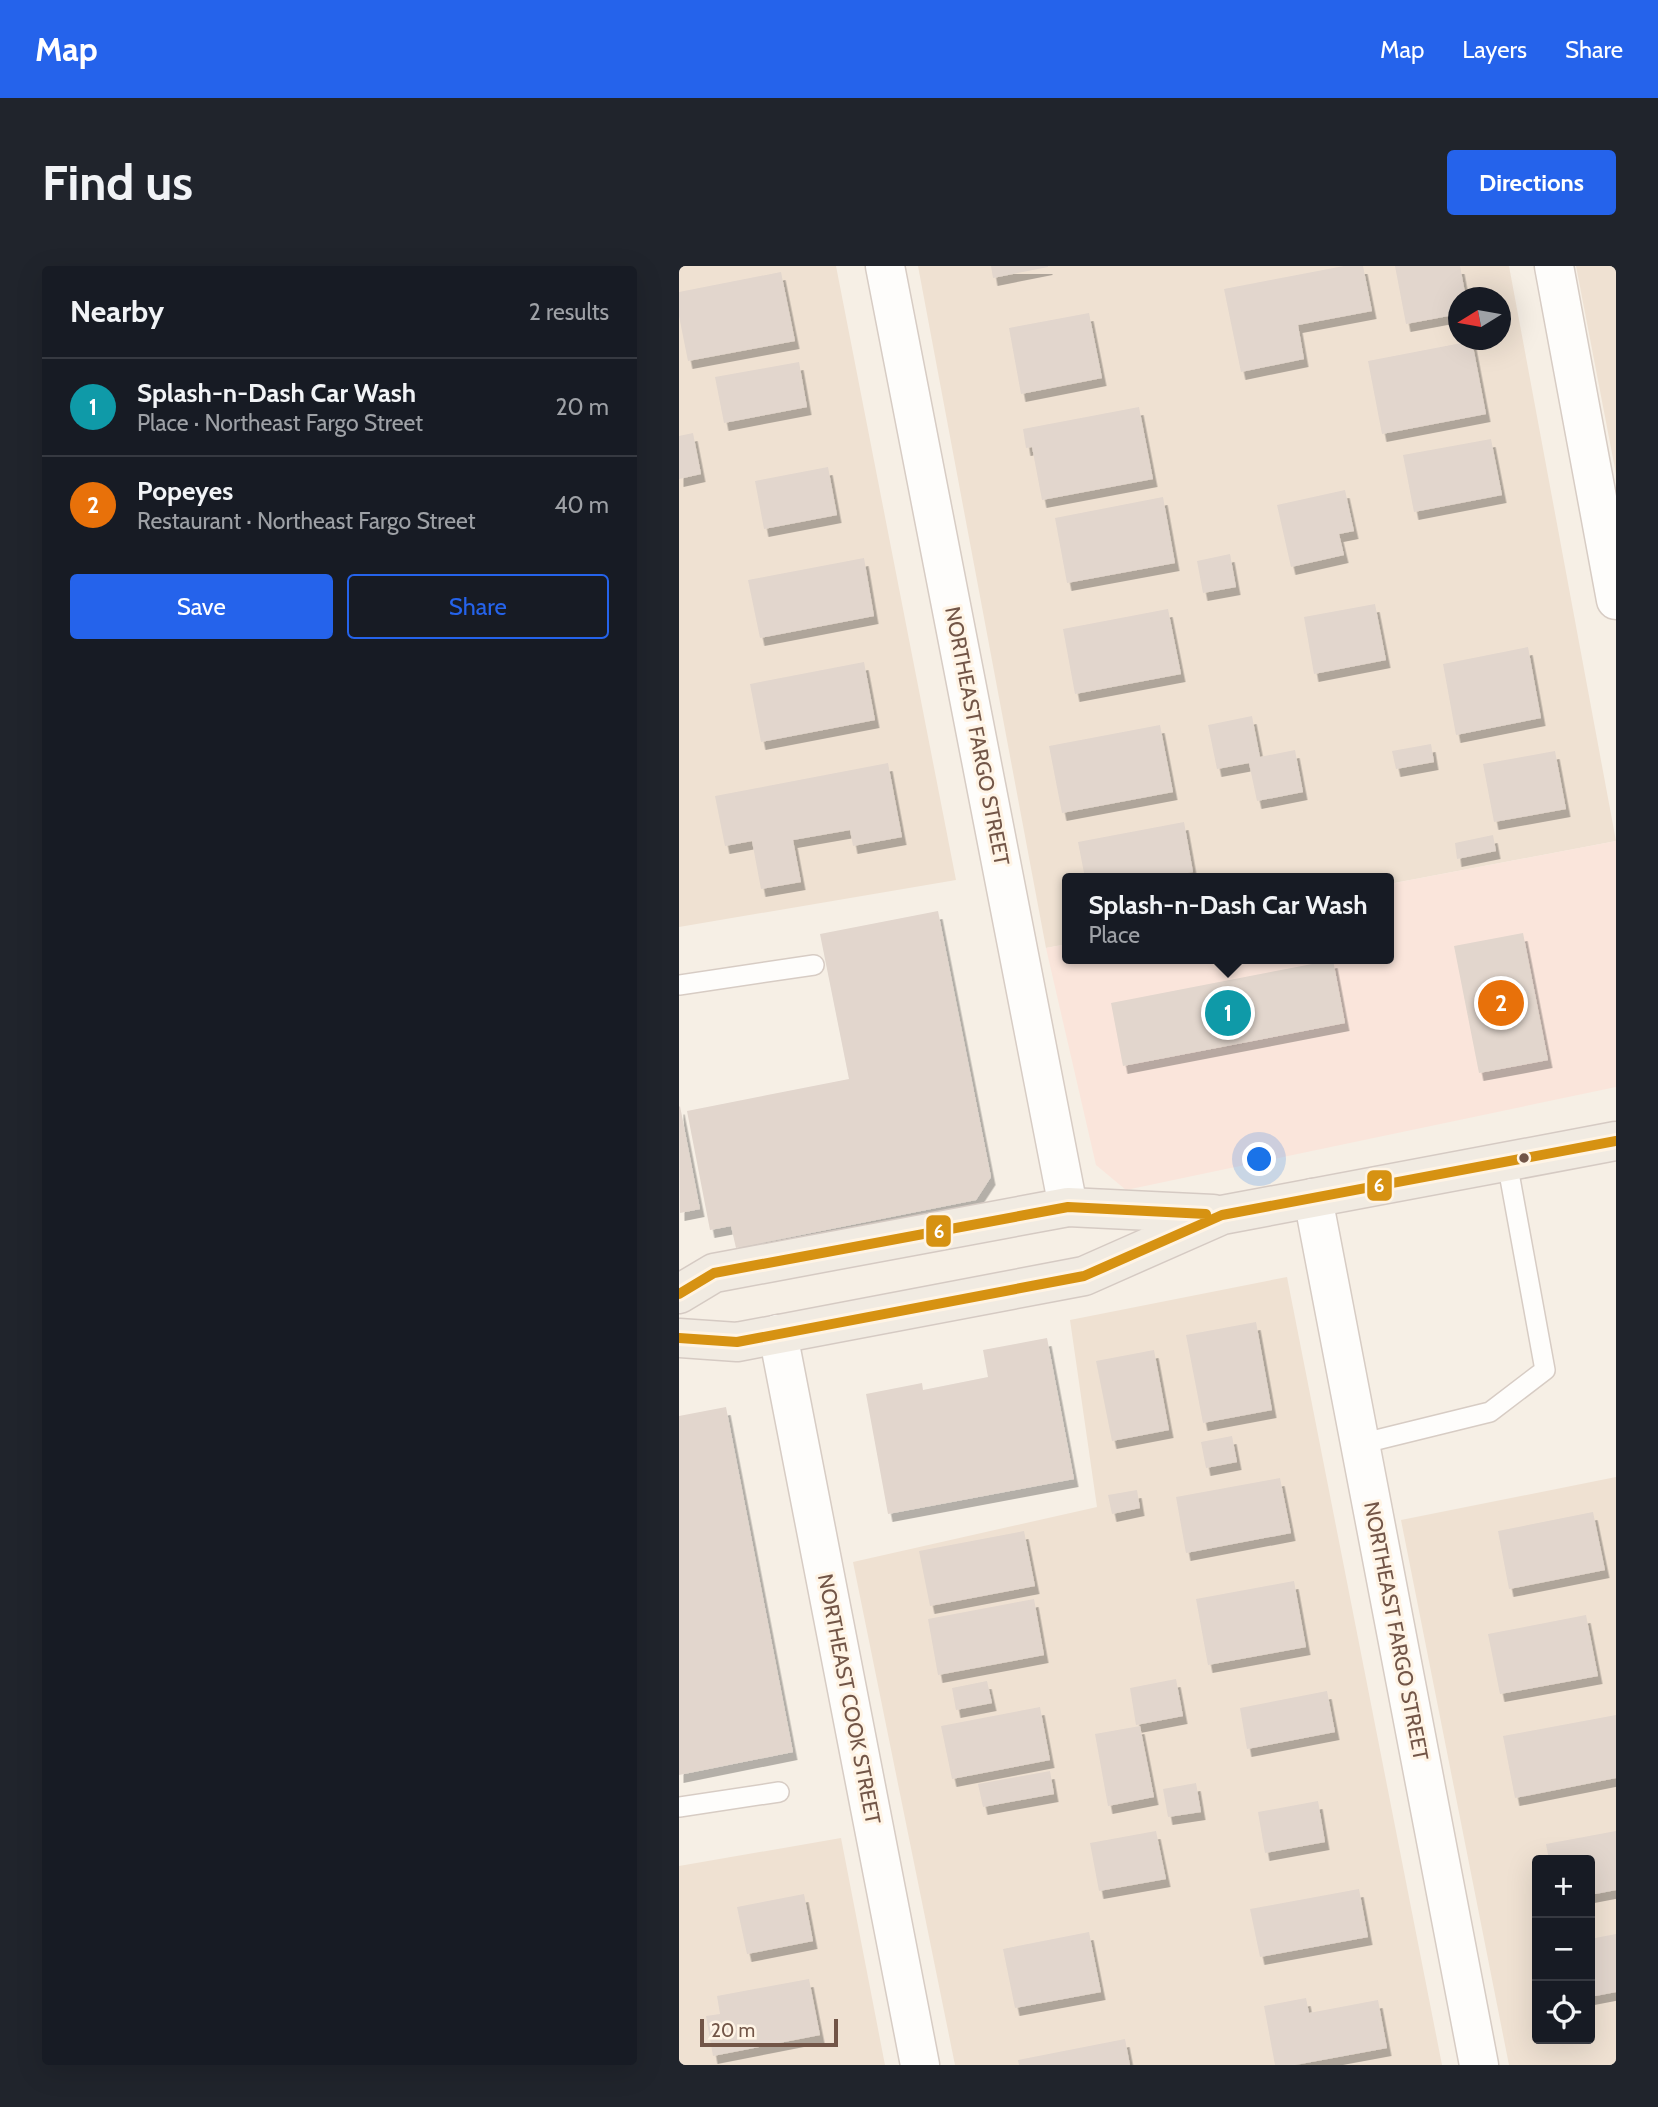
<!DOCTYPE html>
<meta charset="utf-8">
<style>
:root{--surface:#171b24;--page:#20242c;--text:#f1f3f6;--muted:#9ea1a6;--line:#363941;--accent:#2563eb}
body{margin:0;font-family:Cabin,sans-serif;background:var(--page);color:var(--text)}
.controls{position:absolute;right:21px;bottom:21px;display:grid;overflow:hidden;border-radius:7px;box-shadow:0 7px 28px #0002}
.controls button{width:63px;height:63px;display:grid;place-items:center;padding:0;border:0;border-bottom:2px solid var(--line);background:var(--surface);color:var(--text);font:35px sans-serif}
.compass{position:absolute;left:769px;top:21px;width:63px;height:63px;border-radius:50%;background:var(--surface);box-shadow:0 7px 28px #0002;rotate:259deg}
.scale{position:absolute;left:21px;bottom:18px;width:138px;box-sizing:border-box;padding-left:7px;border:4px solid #725547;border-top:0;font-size:19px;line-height:24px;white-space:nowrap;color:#725547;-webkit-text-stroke:5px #fff4e5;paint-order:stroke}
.you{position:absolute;left:581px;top:894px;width:24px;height:24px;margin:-18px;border:5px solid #fff;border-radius:50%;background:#1a73e8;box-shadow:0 0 0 10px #1a73e833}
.badge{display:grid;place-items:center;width:46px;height:46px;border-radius:50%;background:var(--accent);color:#fff;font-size:23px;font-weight:700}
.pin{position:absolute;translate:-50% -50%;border:4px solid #fff;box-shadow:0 2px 7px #0006}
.popup{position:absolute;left:383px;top:607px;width:332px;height:91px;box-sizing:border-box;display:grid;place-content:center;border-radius:7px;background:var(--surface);filter:drop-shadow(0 2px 5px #0005);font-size:23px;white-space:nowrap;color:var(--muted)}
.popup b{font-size:26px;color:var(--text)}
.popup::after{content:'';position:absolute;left:50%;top:100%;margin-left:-14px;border:14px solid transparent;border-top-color:var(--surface)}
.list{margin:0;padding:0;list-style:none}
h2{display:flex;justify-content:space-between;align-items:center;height:91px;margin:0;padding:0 28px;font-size:30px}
h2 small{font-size:23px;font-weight:400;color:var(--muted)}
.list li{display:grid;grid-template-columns:46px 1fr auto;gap:21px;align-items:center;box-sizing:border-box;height:98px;padding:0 28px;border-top:2px solid var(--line)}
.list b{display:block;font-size:26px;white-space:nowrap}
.list p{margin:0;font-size:23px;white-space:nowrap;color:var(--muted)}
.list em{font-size:23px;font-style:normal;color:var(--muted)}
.actions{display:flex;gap:14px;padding:21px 28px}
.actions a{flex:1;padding:16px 0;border:2px solid var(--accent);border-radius:7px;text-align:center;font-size:24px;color:var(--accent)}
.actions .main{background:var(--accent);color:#fff}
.icon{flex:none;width:38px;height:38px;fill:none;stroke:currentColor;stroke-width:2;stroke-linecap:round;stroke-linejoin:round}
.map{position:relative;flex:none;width:937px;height:1799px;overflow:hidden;border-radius:7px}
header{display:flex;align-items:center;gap:42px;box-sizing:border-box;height:98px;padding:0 35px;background:var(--accent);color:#fff}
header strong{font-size:33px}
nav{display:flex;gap:38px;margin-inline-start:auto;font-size:24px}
.intro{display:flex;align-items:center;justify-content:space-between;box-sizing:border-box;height:168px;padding:0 42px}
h1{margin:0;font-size:49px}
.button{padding:18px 32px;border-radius:7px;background:var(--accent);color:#fff;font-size:24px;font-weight:700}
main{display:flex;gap:42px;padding:0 42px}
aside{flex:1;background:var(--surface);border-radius:7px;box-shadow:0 7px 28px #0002}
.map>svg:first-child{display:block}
.residential{fill:#efe1d2;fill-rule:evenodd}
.commercial{fill:#fae5db}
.building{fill:#e2d6cd;filter:url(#shadow)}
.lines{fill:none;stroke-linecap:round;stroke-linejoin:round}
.service-casing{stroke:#d7ccc4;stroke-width:22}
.minor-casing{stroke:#d7ccc4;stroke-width:41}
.primary-casing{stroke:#d5cac3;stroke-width:41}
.service{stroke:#fefdfb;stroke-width:19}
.minor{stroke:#fefdfb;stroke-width:38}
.primary{stroke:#f1ebe2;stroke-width:38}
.bus-1-casing{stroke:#fff4e5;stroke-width:16}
.bus-1{stroke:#d69212;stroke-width:10}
.bus-dot{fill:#725547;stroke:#fff4e5;stroke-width:2.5}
.labels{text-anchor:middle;stroke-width:6;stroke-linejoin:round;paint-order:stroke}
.street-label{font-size:21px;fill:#725547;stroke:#fff4e5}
.line-badge{stroke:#fff4e5;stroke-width:2.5}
.badge-label{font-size:19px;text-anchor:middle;font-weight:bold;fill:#fff}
</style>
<header>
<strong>Map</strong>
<nav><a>Map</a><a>Layers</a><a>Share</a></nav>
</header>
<div class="intro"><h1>Find us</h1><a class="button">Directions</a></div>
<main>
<aside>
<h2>Nearby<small>2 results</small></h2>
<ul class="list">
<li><span class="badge" style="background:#0f9aa8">1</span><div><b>Splash-n-Dash Car Wash</b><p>Place · Northeast Fargo Street</p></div><em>20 m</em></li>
<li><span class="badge" style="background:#e8710a">2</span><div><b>Popeyes</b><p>Restaurant · Northeast Fargo Street</p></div><em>40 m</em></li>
</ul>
<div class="actions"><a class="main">Save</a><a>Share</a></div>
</aside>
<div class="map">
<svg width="937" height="1799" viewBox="0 0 937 1799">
<defs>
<filter id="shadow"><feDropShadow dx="4.5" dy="8" stdDeviation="0" flood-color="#0004"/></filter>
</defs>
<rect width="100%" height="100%" fill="#f6efe5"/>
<path class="residential" d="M0,0H157L277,614L0,661Z
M239,0H830L937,575L710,618V612H388V678L367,682ZM780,32H822V74H780Z
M897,0H937V208Z
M608,1011L763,1799H276L174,1296L418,1241L391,1054Z
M937,1211V1799H830L722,1254ZM858,1594H911V1773H858Z
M162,1572L206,1799H0V1600Z"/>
<path class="commercial" d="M937,575V821L447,924L417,899L367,682L388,678V693H710V618Z"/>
<path class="building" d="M312,0H369V1L314,12Z
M665,0H684L693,45L619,59L625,93L562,106L545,23Z
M716,0H781L787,32H780V48L727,58Z
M102,6L116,75L9,95L0,50V26Z
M410,47L423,112L342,128L330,62Z
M793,75L807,148L703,168L689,95Z
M120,96L128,141L45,157L36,111Z
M460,141L474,213L363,234L353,181L347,182L344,163Z
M14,167L22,208L0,213V170Z
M812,173L823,229L735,246L724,189Z
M149,201L158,249L85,263L76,215Z
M666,224L675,265L660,268L665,289L612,301L598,239Z
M484,231L496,297L388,317L376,252Z
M551,288L557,321L524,327L518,295Z
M185,292L195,350L81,372L69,314Z
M696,338L707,394L635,408L625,351Z
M489,343L502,408L396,428L384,363Z
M849,381L862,452L777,469L764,398Z
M185,396L196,454L82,476L71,418Z
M573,450L581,491L616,484L624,526L578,535L570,497L538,503L529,459Z
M481,459L494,526L383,547L370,480Z
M752,478L755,496L717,503L713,485Z
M876,485L887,543L815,556L804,498Z
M209,497L223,571L174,580L171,564L114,574L122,616L82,623L73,575L46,580L36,530Z
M505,556L514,606L482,612H406L399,576Z
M814,569L817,585L778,593L776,577Z
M259,645L312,911L297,934L57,982L52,960L31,964L8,845L170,813L141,668Z
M844,667L869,794L800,807L775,680Z
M654,694L666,757L444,800L432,737Z
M1,840L21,943L1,947L0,841Z
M577,1056L593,1144L524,1157L507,1069Z
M368,1072L395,1213L209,1248L187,1128L243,1117L244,1124L309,1111L304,1084Z
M475,1084L490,1164L433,1175L417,1095Z
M47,1141L114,1486L0,1509V1150Z
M553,1170L558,1196L527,1202L522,1176Z
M601,1212L612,1267L507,1287L497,1231Z
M458,1224L461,1242L433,1248L429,1229Z
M914,1246L926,1304L830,1323L819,1265Z
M345,1265L356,1320L251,1340L240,1285Z
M615,1315L627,1381L529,1399L517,1333Z
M355,1333L365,1389L259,1409L249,1353Z
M907,1349L919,1410L821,1428L809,1368Z
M497,1413L504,1450L457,1459L451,1422Z
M308,1415L313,1437L277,1444L273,1422Z
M648,1425L656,1466L568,1483L561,1442Z
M361,1441L371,1494L273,1513L262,1460Z
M937,1449V1512L836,1532L824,1470Z
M461,1460L475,1531L429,1540L416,1468Z
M371,1505L375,1528L304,1541L299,1518Z
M517,1517L522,1546L489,1551L484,1523Z
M639,1535L646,1576L586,1587L579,1546Z
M477,1565L487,1613L420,1625L411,1577Z
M937,1565V1624L911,1629V1594H870L867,1578Z
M680,1623L689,1671L581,1691L571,1643Z
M125,1628L134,1675L68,1688L58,1641Z
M410,1666L422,1726L336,1742L324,1683Z
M937,1668V1726L911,1731V1673Z
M130,1713L141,1769L34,1790L27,1750L41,1748L38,1730Z
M627,1732L630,1747L699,1734L708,1782L616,1799H596L585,1740Z
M446,1773L451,1799H340L339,1794Z"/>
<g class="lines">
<defs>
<path id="service" d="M0,719L135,699
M681,1178L811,1146L866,1104L828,896
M0,1541L100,1526"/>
<path id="minor" d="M206,0L389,941
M875,0L937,334
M634,932L800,1799
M99,1068L241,1799"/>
<path id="primary" d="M0,1028L35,1007L389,941L534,948
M0,1072L58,1076L405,1010L543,949L937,875"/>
</defs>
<use href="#service" class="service-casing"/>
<use href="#minor" class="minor-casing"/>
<use href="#primary" class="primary-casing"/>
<use href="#service" class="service"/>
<use href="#minor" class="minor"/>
<use href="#primary" class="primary"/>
<defs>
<path id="bus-1" d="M0,1028L35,1007L389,941L527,948
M0,1072L58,1076L405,1010L543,949L937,875"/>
</defs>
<use href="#bus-1" class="bus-1-casing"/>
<use href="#bus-1" class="bus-1"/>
</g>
<circle class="bus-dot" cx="845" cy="892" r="6"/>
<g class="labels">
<g class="street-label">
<text transform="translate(298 470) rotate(79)" y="7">NORTHEAST FARGO STREET</text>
<text transform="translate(717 1365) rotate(79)" y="7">NORTHEAST FARGO STREET</text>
<text transform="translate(170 1433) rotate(79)" y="7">NORTHEAST COOK STREET</text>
</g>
</g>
<g class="line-badge">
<rect x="687" y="903" width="27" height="33" rx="7" fill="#d69212"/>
<rect x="246" y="948" width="27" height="34" rx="7" fill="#d69212"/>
</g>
<g class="badge-label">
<text x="700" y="926">6</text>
<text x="260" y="972">6</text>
</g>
</svg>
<div class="controls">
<button>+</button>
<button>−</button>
<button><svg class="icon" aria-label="locate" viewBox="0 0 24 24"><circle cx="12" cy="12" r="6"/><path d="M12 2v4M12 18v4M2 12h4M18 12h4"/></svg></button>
</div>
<svg class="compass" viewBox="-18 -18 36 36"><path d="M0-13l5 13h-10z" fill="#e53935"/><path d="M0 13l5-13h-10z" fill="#9ea1a6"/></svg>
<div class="scale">20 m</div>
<div class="you"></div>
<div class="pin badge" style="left:549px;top:747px;background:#0f9aa8">1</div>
<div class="popup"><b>Splash-n-Dash Car Wash</b>Place</div>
<div class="pin badge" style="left:822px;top:737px;background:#e8710a">2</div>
</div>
</main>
